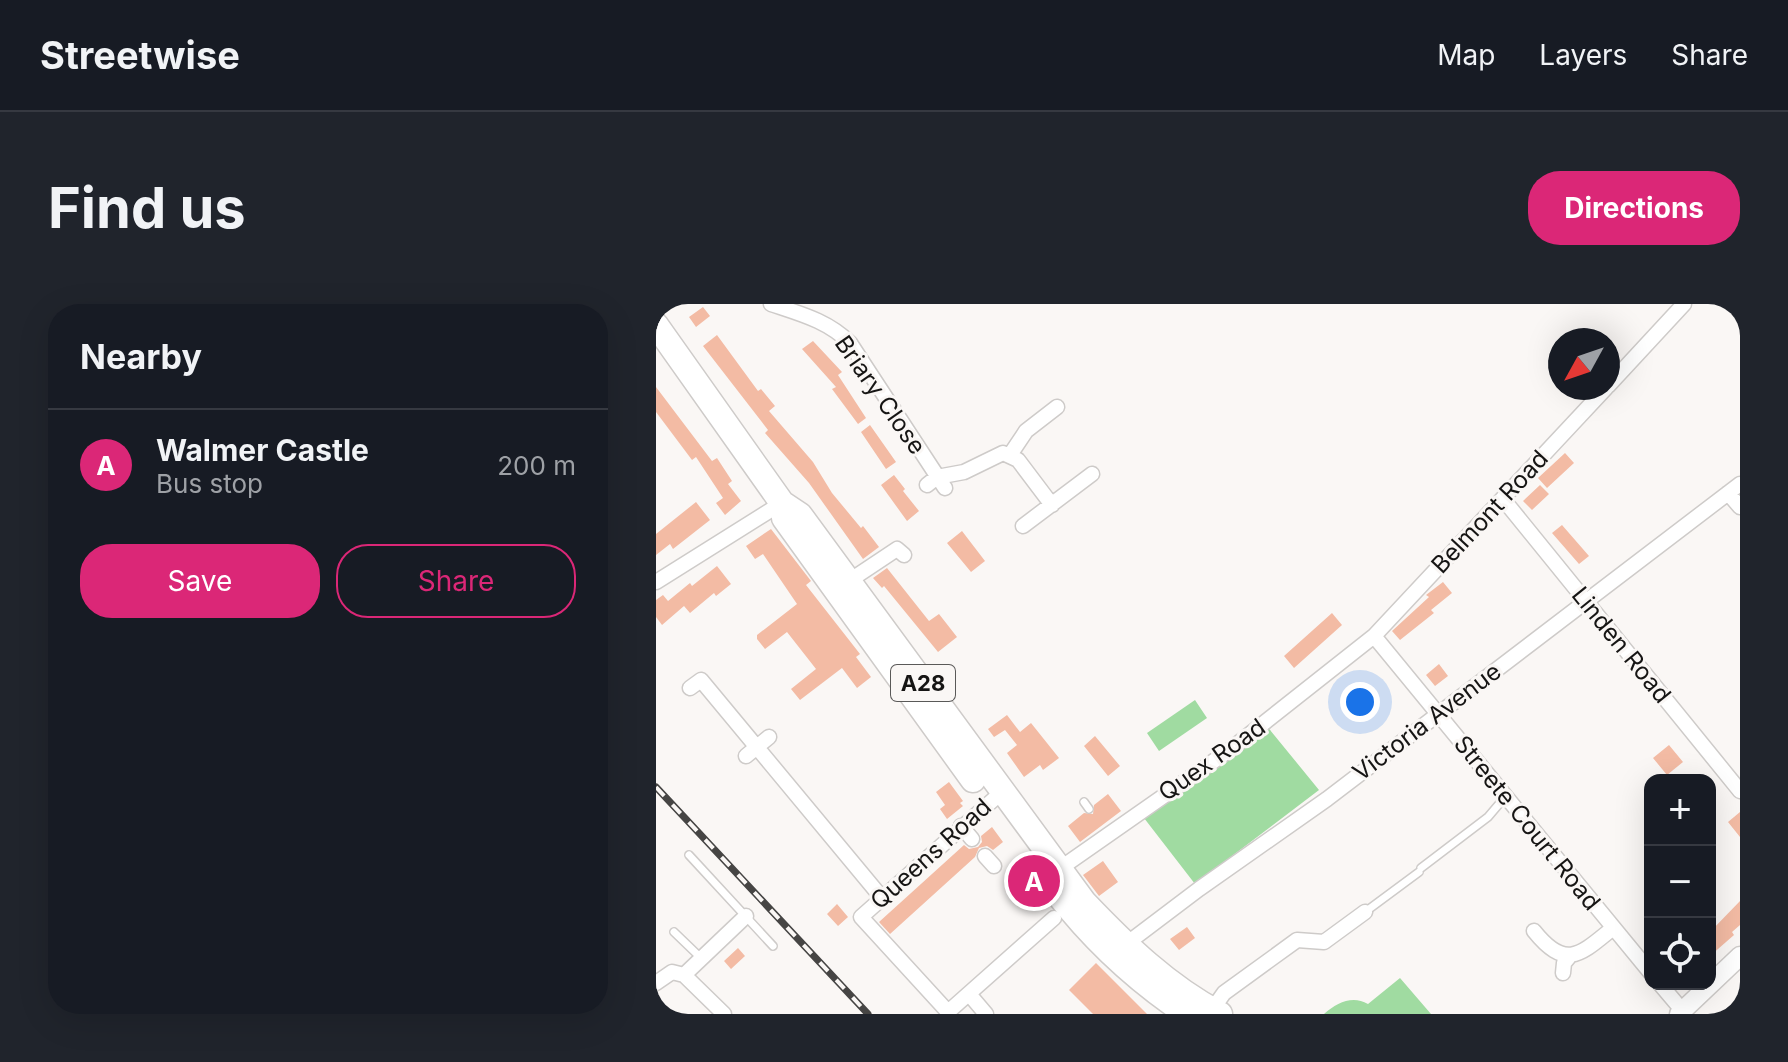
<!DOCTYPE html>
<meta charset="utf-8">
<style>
:root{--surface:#171b24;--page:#20242c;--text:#f1f3f6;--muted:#9ea1a6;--line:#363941;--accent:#db2777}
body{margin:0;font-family:Inter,sans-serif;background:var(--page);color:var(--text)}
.controls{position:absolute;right:24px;bottom:24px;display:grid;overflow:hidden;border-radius:16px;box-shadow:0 8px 32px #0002}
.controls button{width:72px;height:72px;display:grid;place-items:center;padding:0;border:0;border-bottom:2px solid var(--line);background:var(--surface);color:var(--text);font:40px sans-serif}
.compass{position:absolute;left:892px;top:24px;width:72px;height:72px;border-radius:50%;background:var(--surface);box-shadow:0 8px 32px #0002;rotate:230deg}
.you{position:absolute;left:704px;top:398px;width:28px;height:28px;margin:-20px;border:6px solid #fff;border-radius:50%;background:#1a73e8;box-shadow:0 0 0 12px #1a73e833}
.badge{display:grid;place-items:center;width:52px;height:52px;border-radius:50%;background:var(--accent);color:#fff;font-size:26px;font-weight:700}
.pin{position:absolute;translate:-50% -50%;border:4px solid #fff;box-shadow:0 2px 8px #0006}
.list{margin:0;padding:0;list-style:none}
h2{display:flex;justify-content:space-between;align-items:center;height:104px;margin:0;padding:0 32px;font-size:34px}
h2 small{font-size:26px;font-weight:400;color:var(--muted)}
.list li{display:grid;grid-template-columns:52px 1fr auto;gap:24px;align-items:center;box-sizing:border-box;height:112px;padding:0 32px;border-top:2px solid var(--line)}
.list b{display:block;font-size:30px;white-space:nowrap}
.list p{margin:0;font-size:26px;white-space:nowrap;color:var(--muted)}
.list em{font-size:26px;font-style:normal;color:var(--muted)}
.actions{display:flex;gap:16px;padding:24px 32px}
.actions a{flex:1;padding:18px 0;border:2px solid var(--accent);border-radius:32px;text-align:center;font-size:28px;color:var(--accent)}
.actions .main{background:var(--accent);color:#fff}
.icon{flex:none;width:44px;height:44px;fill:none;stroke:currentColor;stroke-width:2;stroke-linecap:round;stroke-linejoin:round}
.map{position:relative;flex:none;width:1084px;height:710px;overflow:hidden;border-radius:32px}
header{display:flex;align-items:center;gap:48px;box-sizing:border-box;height:112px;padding:0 40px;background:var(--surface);border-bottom:2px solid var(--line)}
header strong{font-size:38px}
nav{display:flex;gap:44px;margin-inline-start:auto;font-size:28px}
.intro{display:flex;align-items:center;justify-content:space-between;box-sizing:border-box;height:192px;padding:0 48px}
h1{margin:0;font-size:56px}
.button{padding:20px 36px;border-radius:32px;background:var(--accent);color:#fff;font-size:28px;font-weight:700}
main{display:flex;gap:48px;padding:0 48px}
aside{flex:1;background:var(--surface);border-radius:32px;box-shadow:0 8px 32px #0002}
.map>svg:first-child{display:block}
.green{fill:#a0dba1}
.building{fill:#f3bba4}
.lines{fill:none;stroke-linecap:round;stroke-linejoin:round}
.service-casing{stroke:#cecbc9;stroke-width:10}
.minor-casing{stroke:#cecbc9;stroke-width:17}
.tertiary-casing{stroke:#cecbc9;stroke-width:21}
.trunk-casing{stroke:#cecbc9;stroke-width:27}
.service{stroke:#fff;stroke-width:7}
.minor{stroke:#fff;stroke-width:14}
.tertiary{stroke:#fff;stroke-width:18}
.trunk{stroke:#fff;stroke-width:24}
.rail-casing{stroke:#464544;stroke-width:7}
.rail{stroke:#faf7f5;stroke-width:4;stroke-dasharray:12;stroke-linecap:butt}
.labels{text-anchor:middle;stroke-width:6;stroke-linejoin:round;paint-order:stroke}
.shield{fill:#faf7f5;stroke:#5a5958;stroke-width:2}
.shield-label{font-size:22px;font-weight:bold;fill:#161514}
.street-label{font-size:24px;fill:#161514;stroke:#faf7f5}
</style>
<header>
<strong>Streetwise</strong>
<nav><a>Map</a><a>Layers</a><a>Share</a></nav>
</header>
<div class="intro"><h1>Find us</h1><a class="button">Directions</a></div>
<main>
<aside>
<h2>Nearby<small></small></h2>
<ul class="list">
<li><span class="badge">A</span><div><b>Walmer Castle</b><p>Bus stop</p></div><em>200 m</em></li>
</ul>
<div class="actions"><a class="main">Save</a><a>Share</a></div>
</aside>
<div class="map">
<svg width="1084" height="710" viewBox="0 0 1084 710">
<rect width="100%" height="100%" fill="#faf7f5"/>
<path class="green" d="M539,396L551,414L503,447L491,429Z
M610,421L663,486L539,580L488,514Z
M744,674L775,710H668C681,699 696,691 712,700Z"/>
<path class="building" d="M47,3L54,12L40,23L33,13Z
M61,31L102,87L105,85L119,102L113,107L157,158L176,189L205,224L207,222L223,243L207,255L153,179L109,129L112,126L47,42Z
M157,37L186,68L182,71L210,114L202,120L176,85L180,83L146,45Z
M0,83L56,157L61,154L76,177L72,180L85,197L69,211L60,199L67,194L40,153L36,156L0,108Z
M214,121L240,158L230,165L205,128Z
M909,149L918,159L891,184L882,174Z
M238,171L249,185L247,187L263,207L251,217L225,181Z
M884,181L893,190L876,206L867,197Z
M40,198L54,216L17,245L14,240L0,251V230Z
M906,221L933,252L923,260L896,229Z
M115,225L155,277L150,281L204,350L200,353L215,373L201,384L186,364L144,396L135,385L160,365L131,328L109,345L101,335V331L141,300L107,250L99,255L90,242Z
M306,227L329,257L315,268L291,239Z
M61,262L75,280L60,292L58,289L34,309L28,302L6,321L0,313V296L7,291L12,297L34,279L36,282Z
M231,264L273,317L283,310L301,333L282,348L228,282L226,284L217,274Z
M787,278L796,289L775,306L778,309L744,336L736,327L773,293L770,291Z
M676,309L686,321L638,364L628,352Z
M783,360L792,372L779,382L770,371Z
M351,411L364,428L375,419L403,454L387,466L384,461L368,473L351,449L361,441L349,426L338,433L332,425Z
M439,432L464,462L452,472L428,442Z
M1013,441L1027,458L1011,471L997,454Z
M293,478L307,497L304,499L307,502L291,515L284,505L289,501L280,488Z
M452,490L465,507L424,538L412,522L428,509L437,510L438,501Z
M1084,508V533L1072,518Z
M336,523L347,538L337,546L331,542L323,544L319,553L234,630L223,618L308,541L313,545L322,543L326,538L325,532Z
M447,557L462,578L443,592L427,571Z
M1084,597V621L1076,628L1078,631L1054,652V628Z
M181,600L192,613L182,622L171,610Z
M531,623L539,634L523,646L514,635Z
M82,644L89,652L75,665L68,657Z
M440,659L491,710H437L413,686Z"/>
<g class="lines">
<defs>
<path id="service" d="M428,498L433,505
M33,551L117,642
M765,564L832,513L849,493
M709,608L763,568
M18,628L45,654"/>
<path id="minor" d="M115,0C145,10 172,17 194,39L289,184
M0,3L5,0
M952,82L1028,0
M354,151L370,127L401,103
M271,181L281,173L308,168L347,149L362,156L396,201
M1072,189L1084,203
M847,195L1084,487
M367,222L436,170
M193,277L241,245L248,251
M0,278L126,199
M718,332L994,668
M34,384L45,376L226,594
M90,452L113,433
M346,488L205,613L292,708L398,614
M305,522L316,535
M329,552L338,562
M389,575L575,445L718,332L950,84
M878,627C910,667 925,650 957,624
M465,644L543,585L671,495L1084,180
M907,669L908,659L913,653
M28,671L90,612
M0,679L16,668L28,671L68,710
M1004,680L1026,706
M313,690L330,710
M550,707L556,706L568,689L641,636L668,638L709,608"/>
<path id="tertiary" d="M1023,710L1084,652"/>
<path id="trunk" d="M0,21L126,199L144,211L428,598C469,641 511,682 564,710
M128,214L317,476
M401,589C438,637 480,676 531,710"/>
</defs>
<use href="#service" class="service-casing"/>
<use href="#minor" class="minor-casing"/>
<use href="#tertiary" class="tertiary-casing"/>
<use href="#trunk" class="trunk-casing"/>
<use href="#service" class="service"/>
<use href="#minor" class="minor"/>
<use href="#tertiary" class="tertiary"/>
<use href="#trunk" class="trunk"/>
<defs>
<path id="rail" d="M0,483L212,710"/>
</defs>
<use href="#rail" class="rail-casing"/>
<use href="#rail" class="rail"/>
</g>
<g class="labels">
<rect class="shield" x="235" y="361" width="64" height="36" rx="6"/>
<g class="shield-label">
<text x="267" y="387">A28</text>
</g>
<g class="street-label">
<text transform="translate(224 91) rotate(55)" y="8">Briary Close</text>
<text transform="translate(834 208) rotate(-47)" y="8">Belmont Road</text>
<text transform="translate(965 341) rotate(51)" y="8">Linden Road</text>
<text transform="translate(771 418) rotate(-37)" y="8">Victoria Avenue</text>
<text transform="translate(556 456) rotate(-35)" y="8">Quex Road</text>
<text transform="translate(871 519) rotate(51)" y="8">Streete Court Road</text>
<text transform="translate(275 550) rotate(-42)" y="8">Queens Road</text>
</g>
</g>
</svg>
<div class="controls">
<button>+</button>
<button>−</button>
<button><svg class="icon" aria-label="locate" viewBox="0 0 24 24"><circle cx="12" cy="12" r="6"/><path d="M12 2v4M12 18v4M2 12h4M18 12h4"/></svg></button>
</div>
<svg class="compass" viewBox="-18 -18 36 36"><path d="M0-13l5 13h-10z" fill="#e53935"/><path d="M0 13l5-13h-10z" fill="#9ea1a6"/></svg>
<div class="you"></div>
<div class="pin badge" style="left:378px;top:577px">A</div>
</div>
</main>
